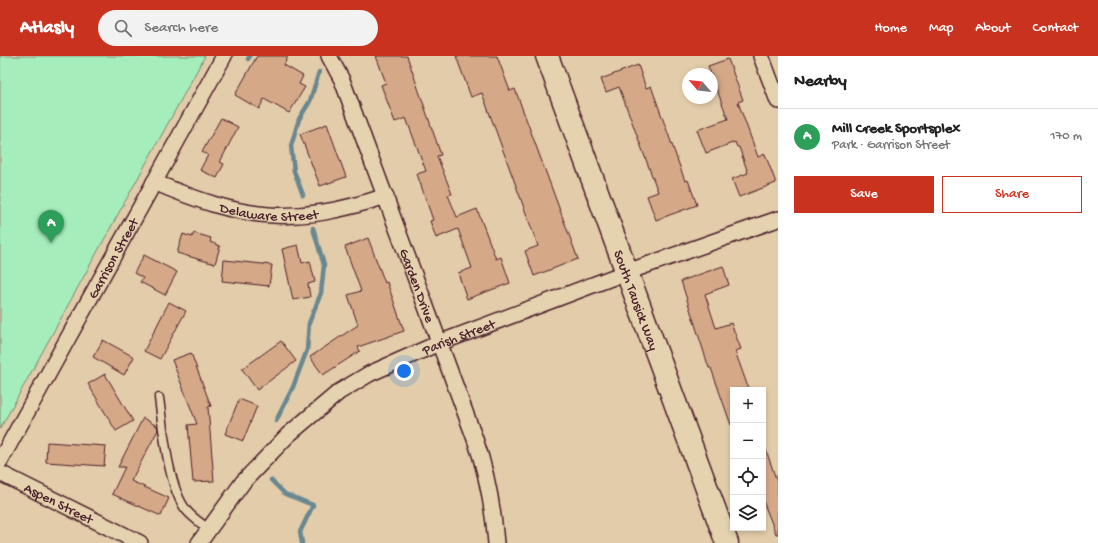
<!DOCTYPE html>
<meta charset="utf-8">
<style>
:root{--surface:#fff;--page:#f2f2f2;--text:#222;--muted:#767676;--line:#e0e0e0;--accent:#c8321e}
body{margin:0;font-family:"Gochi Hand",sans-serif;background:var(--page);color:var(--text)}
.controls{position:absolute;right:12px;bottom:12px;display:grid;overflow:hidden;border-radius:0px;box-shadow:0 2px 6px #0003}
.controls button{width:36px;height:36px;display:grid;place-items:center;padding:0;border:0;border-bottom:1px solid var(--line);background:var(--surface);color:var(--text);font:20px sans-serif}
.compass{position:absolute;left:682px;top:12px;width:36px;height:36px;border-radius:50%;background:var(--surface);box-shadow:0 2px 6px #0003;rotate:298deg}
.you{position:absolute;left:404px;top:315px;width:14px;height:14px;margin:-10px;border:3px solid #fff;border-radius:50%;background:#1a73e8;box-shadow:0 0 0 6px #1a73e833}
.badge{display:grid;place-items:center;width:26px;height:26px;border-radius:50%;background:var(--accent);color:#fff;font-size:13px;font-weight:700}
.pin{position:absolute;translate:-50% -33px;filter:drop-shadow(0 1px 2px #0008)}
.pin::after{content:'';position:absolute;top:21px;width:14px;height:12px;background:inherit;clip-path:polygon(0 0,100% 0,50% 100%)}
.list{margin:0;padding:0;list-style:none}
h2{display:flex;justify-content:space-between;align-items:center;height:52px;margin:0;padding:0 16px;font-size:17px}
h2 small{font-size:13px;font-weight:400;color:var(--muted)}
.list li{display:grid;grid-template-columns:26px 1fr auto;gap:12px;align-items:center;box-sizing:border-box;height:56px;padding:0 16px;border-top:1px solid var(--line)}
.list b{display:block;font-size:15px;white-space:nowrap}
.list p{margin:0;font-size:13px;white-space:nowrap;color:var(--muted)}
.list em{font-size:13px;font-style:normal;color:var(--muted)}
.actions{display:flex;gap:8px;padding:12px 16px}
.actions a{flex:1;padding:9px 0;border:1px solid var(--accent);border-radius:0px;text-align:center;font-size:14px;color:var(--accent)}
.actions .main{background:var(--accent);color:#fff}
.icon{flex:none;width:22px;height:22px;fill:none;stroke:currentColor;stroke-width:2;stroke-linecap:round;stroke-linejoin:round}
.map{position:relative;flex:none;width:778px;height:487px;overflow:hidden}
header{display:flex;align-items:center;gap:24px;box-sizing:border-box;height:56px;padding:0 20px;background:var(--accent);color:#fff}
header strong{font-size:19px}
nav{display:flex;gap:22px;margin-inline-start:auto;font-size:14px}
.search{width:280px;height:36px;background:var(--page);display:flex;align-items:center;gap:10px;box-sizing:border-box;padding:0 14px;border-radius:22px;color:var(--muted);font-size:15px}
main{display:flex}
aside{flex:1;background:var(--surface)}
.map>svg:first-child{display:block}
.green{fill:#a5eebc;stroke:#788674}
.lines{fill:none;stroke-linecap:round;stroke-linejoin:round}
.stream{stroke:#678790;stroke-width:4.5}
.building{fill:#d5a888;stroke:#4a1f2b}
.service-casing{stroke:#4a1f2b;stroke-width:11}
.minor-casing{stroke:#4a1f2b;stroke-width:18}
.secondary-casing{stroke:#4a1f2b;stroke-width:25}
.service{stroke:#e5d3b0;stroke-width:8}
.minor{stroke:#e5d3b0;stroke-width:15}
.secondary{stroke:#e5d3b0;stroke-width:22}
.labels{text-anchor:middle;stroke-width:3;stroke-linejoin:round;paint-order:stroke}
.street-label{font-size:14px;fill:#4a1f2b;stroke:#e5d3b0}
</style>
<header>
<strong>Atlasly</strong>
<div class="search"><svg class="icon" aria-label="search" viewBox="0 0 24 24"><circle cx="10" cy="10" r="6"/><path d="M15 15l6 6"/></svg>Search here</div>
<nav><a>Home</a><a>Map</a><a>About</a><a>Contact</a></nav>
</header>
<main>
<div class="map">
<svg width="778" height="487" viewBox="0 0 778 487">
<rect width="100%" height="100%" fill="#e3cca9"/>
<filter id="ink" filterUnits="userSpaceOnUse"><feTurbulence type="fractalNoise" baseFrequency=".025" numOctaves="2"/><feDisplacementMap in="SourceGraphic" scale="8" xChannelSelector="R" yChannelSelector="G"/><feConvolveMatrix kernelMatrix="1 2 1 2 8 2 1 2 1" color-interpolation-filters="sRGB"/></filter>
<g filter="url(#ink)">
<path class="green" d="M0,0H205L0,373Z"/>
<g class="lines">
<path class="stream" d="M248,3L250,0
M303,139L294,115L291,90L299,63L310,45L319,16
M276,365L293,331L307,294L309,267L321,237L324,209L313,172
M271,424L285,438L313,449L300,476L302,487"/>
</g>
<path class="building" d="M257,0H288L284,9L303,20L299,28L305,31L289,57L264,43L259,53L235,39Z
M376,0H407L441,99L437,100L452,138L448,139L457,161L477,153L496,203L501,201L510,227L467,243L458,217L472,212L458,173L436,182L430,165L433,164L417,118L426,115L406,62L395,66L381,29L386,27Z
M456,0H497L510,35L515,33L578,203L534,220L525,195L538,190L482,37L471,41Z
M728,3L743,44L738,46L758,101L765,98L776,127L739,141L732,123L748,117L739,91H737L735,86L706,97L697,74L728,63L708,10Z
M638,9L646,32L651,30L685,125L688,124L697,149L656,164L647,140L658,136L619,31L606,36L601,23Z
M221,62L238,71L220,106L224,108L217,122L200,114L208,99L202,96Z
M327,68L346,121L320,130L300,78Z
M194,177L211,182L210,186L220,190L215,208L177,197L183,178L192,181Z
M368,182L385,227L387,226L404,275L358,291L360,295L323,319L310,301L358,269L348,239L361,235L345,191Z
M298,189L302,207L310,205L315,226L308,228L310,241L293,244L282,193Z
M144,199L177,216L165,239L140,226L143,222L134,217Z
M224,204L272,209L269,230L222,225Z
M723,210L729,229L705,238L716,272L731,267L741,293L735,295L749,334H733V368L731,369L711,312H709L681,225Z
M169,246L186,255L160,303L144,295Z
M103,284L134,301L124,319L93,301Z
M281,285L296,305L257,334L242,313Z
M191,297L211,350L208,351L214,425L193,426L188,369L197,368L172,304Z
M105,318L133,365L116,375L88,328Z
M239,343L257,350L243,385L225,378Z
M143,362L157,370L158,374L131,425L169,442L161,460L112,438L125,411H118Z
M47,386L106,390L104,410L46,406Z
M763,391H765L778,429V478H776L763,445Z"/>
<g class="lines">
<defs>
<path id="service" d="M159,342C163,371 168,433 187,455C193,462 201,467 208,473"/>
<g id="minor">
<path id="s1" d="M329,0L342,24L475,383C487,417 493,451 496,487"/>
<path d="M761,0L778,45"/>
<path id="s2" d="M154,126C243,164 293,171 386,140"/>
<path id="s3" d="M0,405L224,0"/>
<path id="s4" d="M0,417L140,487"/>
<path id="s5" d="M199,487L243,426L288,379L339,336L369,318L439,287L627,216L778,163"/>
</g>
<g id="secondary">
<path id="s6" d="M547,0L727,487"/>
</g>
</defs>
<use href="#service" class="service-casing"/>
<use href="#minor" class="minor-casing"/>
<use href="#secondary" class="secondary-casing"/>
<use href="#service" class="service"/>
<use href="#minor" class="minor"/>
<use href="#secondary" class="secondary"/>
</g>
</g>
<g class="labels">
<g class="street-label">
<text dy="5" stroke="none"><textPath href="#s2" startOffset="120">Delaware Street</textPath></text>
<text dy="5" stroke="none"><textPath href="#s3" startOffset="232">Garrison Street</textPath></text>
<text dy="5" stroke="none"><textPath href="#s1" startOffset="246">Garden Drive</textPath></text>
<text dy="5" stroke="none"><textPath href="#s6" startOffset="260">South Tausick Way</textPath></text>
<text dy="5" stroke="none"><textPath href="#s5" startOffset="339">Parish Street</textPath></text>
<text dy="5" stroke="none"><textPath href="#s4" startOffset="66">Aspen Street</textPath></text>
</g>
</g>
</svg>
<div class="controls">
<button>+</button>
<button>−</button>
<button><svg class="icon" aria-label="locate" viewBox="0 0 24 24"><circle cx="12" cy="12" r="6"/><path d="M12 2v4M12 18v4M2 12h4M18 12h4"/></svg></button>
<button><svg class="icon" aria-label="layers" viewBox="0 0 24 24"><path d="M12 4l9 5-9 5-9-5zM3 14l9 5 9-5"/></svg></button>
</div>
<svg class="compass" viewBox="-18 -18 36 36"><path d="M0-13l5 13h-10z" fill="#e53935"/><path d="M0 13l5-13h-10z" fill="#767676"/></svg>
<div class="you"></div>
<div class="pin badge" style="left:51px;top:187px;background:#2e9e5b">A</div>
</div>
<aside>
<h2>Nearby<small></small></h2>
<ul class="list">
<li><span class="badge" style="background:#2e9e5b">A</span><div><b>Mill Creek Sportsplex</b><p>Park · Garrison Street</p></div><em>170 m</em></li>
</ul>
<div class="actions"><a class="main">Save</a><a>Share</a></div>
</aside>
</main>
